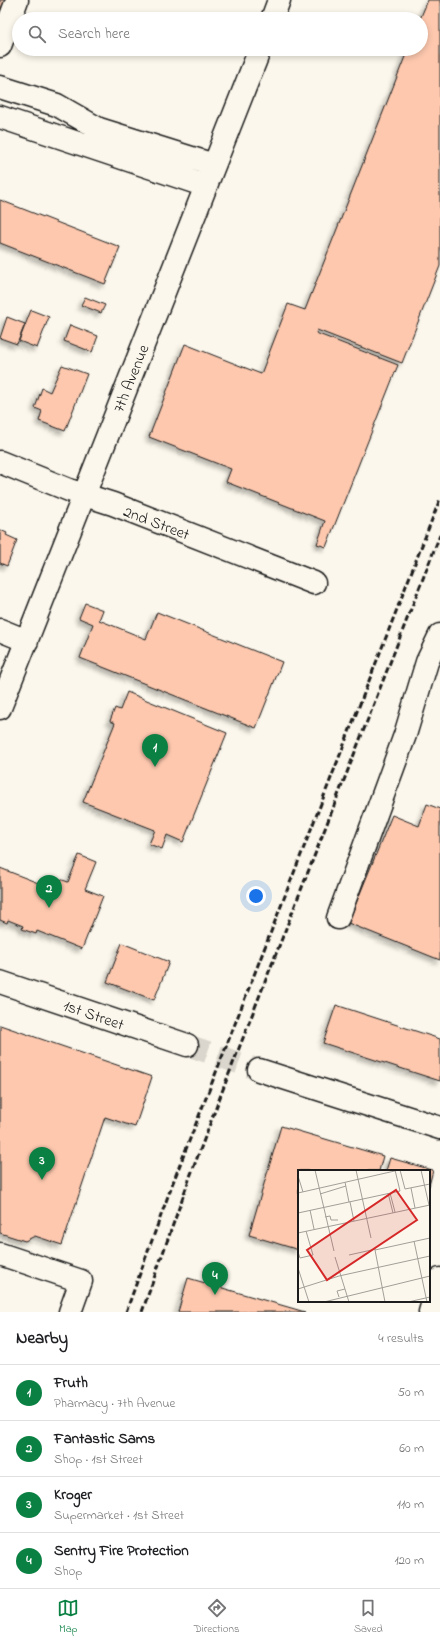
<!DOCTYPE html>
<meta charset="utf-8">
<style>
:root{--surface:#fff;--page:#f6f6f6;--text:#202124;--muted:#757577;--line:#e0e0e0;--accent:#0b8043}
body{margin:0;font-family:"Indie Flower",sans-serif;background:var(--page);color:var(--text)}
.you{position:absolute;left:256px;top:896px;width:14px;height:14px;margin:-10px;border:3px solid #fff;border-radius:50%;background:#1a73e8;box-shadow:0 0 0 6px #1a73e833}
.badge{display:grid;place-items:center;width:26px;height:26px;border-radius:50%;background:var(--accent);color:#fff;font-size:13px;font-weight:700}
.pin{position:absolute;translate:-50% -33px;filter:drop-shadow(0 1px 2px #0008)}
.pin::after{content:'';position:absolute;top:21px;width:14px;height:12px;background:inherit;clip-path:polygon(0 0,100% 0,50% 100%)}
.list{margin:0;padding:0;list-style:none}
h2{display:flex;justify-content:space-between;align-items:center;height:52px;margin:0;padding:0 16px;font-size:17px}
h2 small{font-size:13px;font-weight:400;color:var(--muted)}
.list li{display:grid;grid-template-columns:26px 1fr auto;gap:12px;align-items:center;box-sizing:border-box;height:56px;padding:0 16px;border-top:1px solid var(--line)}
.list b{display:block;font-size:15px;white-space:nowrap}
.list p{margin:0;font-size:13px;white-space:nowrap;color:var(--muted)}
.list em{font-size:13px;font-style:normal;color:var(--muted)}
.icon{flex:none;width:22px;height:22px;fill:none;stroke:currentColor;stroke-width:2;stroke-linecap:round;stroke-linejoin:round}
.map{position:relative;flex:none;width:440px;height:1312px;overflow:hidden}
.search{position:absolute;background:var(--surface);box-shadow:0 2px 6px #0003;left:12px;right:12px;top:12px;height:44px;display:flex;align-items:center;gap:10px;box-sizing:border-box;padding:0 14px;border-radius:22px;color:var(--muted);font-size:15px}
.sheet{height:276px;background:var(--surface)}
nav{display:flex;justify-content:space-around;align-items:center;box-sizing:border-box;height:56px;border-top:1px solid var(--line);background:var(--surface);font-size:11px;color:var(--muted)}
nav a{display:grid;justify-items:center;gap:2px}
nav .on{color:var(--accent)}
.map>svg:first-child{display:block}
.building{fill:#fdc8ae;stroke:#1c1c1c;filter:url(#shadow)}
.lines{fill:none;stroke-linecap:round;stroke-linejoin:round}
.minor-tunnel{stroke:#dad6cd;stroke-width:22;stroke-dasharray:22 11;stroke-linecap:butt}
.minor-casing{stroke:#1c1c1c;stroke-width:25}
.minor{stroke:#fbf7ec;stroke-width:22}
.rail{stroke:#1c1c1c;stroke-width:3;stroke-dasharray:6 3;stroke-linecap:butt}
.labels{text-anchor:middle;stroke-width:3;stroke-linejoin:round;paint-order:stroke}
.street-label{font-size:16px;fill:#1c1c1c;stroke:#fbf7ec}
.inset-road{fill:none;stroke:#a29f99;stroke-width:1}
.view{fill:#d62828;fill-opacity:0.15;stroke:#d62828;stroke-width:2}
.inset-edge{fill:none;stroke:#1c1c1c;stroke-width:2}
</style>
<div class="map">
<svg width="440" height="1312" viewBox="0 0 440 1312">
<defs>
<filter id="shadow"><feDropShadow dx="-3.5" dy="3.5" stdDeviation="2" flood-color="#0004"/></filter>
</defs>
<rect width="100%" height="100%" fill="#fbf7ec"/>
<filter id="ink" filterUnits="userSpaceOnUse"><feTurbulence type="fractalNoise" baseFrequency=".025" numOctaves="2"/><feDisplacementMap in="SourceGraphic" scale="8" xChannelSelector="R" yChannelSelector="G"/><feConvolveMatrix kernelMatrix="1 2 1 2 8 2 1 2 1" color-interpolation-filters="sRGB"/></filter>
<g filter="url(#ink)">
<path class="building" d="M0,0H9L0,22Z
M428,0H440V266L402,363L317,330L316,333L398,365L326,547L317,544L325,521L226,482L231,469L149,437L185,344L261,374L288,304L305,310L408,49H421L420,19Z
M0,200L120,247L105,284L0,243Z
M85,297L105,305L101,313L81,305Z
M31,310L49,317L37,348L19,341Z
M7,317L25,324L17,344L0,338Z
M70,325L98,336L92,352L64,341Z
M62,365L87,374L65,431L39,421L42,411L35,408L42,388L50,392Z
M0,530L7,533L6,535L17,540L7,566L0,563Z
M85,603L103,610L99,620L146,639L157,612L282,662L256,728L80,658L93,624L79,618Z
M127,692L227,733L183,842L167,835L162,849L149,844L155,830L83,802L115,723L110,721L115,708L120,710Z
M427,804L440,809V960L348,923L392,815L419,826Z
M79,855L96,862L85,889L103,896L82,949L37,931L36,934L22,929L23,926L8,920L7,923L0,920V868L56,890L60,879L68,882Z
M122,943L169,962L154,1000L107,982Z
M336,1005L440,1039V1081L323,1043Z
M0,1025L152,1077L135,1127L105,1117L62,1245L35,1236L25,1241L0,1233Z
M281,1126L383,1156L379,1171H299V1250L249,1235Z
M390,1158L433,1170L429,1186V1171H386Z
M188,1278L305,1312H178Z"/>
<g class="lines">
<path class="minor-tunnel" d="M187,1045L259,1070"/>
<defs>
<path id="minor" d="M272,19L279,0
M0,46L17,0
M0,87L57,105L99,129L214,165
M0,117L206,186
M0,462L69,490L113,504L314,583
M0,630L27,641
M0,708L260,49
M338,918L405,735L427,662L440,635
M0,982L187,1045
M259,1070L440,1128
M0,1254L81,1281L70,1312
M430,1312L440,1279"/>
</defs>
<use href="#minor" class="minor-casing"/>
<use href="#minor" class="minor"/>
<path class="rail" d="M126,1312L172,1185L440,499
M142,1312L191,1174L225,1084L440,535"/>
</g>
</g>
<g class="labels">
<g class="street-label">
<text transform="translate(130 378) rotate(-68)" y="6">7th Avenue</text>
<text transform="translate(157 522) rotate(21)" y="6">2nd Street</text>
<text transform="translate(94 1014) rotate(19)" y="6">1st Street</text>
</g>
</g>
<g transform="translate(298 1170)">
<rect width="132" height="132" fill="#fbf7ec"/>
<path class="inset-road" d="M17,0L36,81M58,0L73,68M102,0L107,19L132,14M123,0L131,35M0,6L5,22M47,12L51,32M113,18L117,38M0,23L101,0M90,23L95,43M92,23L97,42M22,24L48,16M52,32L56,51M12,40L16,59M0,43L102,21L97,0M27,47L32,46L33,50H40M0,63L132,35M116,71L129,132M0,82L2,88L15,85L8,61M51,85L78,79M37,87L51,132M0,98L11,132M0,119L41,106L132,86M41,127L39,121L47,119M26,132L132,106M87,132L77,80L132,68M110,132L132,127"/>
<path class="view" d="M98,20L119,50L29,110L9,80Z"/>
<rect width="132" height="132" class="inset-edge"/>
</g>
</svg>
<div class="you"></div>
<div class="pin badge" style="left:155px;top:767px">1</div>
<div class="pin badge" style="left:49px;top:908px">2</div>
<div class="pin badge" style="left:42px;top:1180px">3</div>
<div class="pin badge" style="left:215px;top:1295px">4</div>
<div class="search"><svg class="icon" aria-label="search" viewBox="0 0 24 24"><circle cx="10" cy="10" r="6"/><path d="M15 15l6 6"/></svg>Search here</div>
</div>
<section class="sheet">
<h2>Nearby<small>4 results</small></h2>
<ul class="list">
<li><span class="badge">1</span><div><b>Fruth</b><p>Pharmacy · 7th Avenue</p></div><em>50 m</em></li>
<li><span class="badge">2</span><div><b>Fantastic Sams</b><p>Shop · 1st Street</p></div><em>60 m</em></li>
<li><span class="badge">3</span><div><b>Kroger</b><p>Supermarket · 1st Street</p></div><em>110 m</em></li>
<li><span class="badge">4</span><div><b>Sentry Fire Protection</b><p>Shop</p></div><em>120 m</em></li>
</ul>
</section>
<nav>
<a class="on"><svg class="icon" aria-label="map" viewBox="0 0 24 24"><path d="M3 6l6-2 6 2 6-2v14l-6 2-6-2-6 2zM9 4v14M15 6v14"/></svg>Map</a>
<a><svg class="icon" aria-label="directions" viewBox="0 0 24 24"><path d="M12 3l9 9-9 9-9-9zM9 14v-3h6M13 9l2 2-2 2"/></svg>Directions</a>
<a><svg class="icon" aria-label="saved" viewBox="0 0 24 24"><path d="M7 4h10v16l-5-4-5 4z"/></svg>Saved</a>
</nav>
